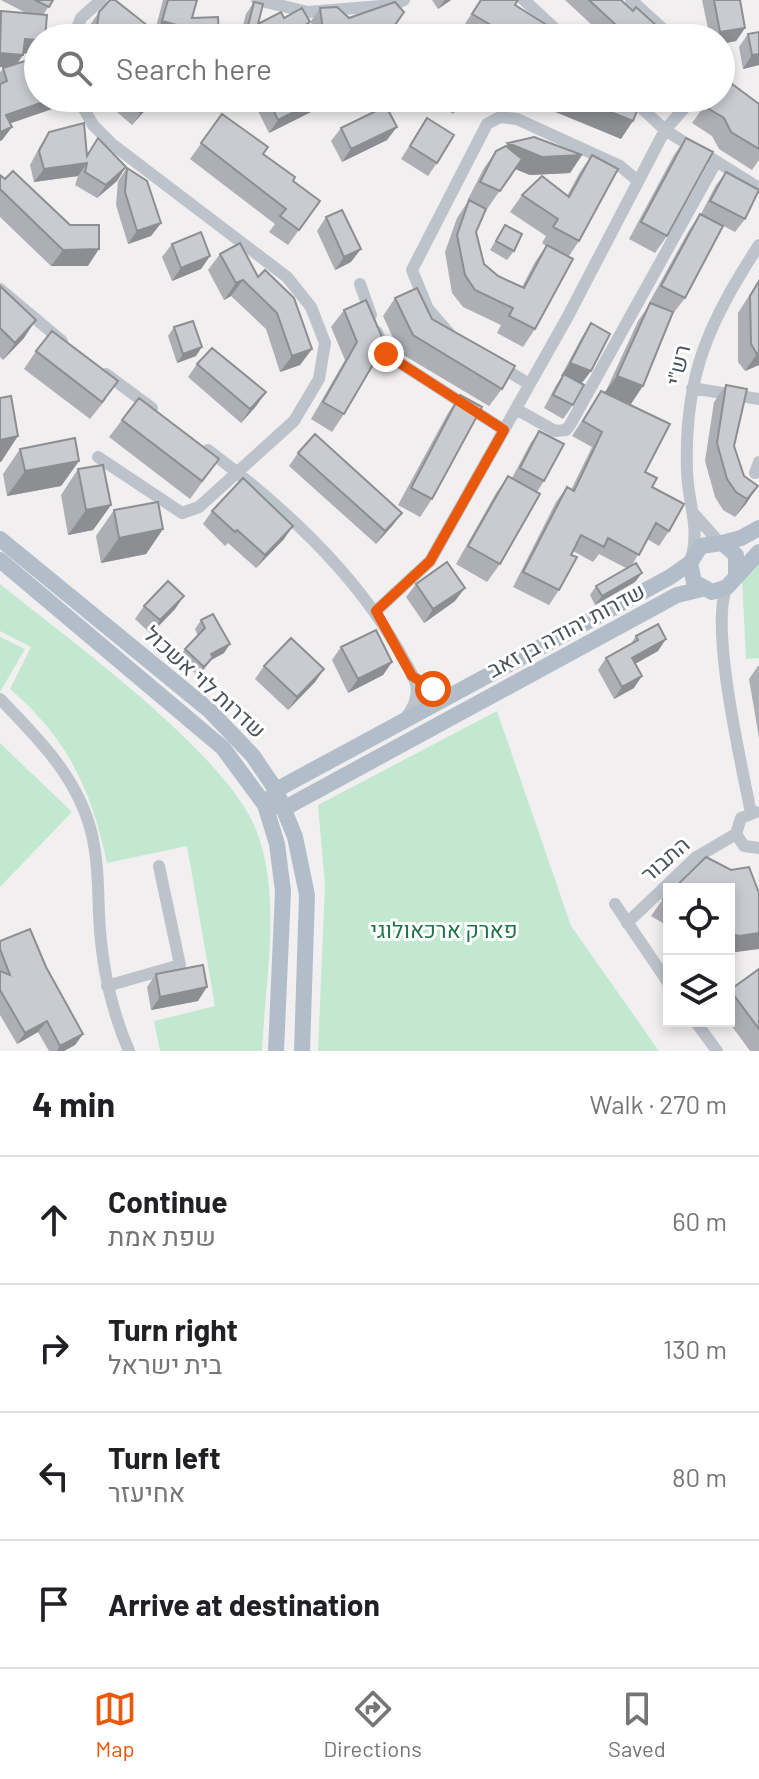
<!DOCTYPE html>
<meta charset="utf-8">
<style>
:root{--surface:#fff;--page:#f2f2f2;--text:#202124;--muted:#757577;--line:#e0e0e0;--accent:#ea580c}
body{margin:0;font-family:Barlow,Heebo,sans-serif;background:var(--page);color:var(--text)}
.controls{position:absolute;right:24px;bottom:24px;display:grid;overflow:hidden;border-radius:0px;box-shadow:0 4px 12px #0003}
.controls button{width:72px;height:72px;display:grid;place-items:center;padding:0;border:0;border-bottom:2px solid var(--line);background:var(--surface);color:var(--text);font:40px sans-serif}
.stop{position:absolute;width:24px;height:24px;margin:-18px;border:6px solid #ea580c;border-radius:50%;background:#fff}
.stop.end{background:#ea580c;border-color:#fff;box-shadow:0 2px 8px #0008}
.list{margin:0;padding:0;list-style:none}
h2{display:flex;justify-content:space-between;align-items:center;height:104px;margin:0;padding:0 32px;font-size:34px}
h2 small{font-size:26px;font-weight:400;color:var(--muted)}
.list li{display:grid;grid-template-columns:52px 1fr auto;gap:24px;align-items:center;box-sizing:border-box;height:128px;padding:0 32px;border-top:2px solid var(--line)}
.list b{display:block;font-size:30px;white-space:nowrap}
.list p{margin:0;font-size:26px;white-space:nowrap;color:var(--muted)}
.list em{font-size:26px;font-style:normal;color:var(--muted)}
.icon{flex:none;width:44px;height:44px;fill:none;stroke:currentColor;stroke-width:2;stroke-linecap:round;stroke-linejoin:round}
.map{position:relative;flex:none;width:759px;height:1051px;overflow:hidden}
.search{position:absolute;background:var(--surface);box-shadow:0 4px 12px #0003;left:24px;right:24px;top:24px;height:88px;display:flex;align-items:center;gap:20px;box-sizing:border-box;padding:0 28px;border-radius:44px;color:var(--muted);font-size:30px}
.sheet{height:616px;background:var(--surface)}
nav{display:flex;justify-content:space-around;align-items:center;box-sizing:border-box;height:112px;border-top:2px solid var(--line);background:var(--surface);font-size:22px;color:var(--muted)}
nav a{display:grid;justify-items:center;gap:4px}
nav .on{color:var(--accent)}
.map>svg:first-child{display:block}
.green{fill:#c2e9d0}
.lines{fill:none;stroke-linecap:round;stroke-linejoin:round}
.minor{stroke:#bcc3ca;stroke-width:12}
.major{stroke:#b1beca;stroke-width:16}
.wall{fill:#adafb4}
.shaded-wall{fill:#8d8e92}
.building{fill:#c9cbd1;stroke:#8d8e92;stroke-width:2}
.route{stroke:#ea580c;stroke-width:10}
.labels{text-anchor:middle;stroke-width:6;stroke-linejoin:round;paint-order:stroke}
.street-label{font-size:22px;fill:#49525a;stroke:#fff}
.park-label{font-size:22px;fill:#227348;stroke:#fff}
</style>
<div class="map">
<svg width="759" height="1051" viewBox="0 0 759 1051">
<rect width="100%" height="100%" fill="#f1efef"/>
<path class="green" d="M759,561V658L746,659L742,579Z
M0,584C68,639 228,754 257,832C282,899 265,982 262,1051H160L154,1021L215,1006L187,846L107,863C91,789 68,739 10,689L31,647L0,631Z
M0,637L25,649L0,692Z
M497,711L571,926L659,1051H318L325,886L318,805Z
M0,743L72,812L0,887Z"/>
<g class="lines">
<path class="minor" d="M257,0L308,12L393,5L404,0
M524,0L565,38
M631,0L673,38
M73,38L81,18L101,0
M78,98L93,125L112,144L287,277L311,307L325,343L319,379L294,421L199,507L182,513L98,457
M631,98L665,130L695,149
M711,158L759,188
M360,284L371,315
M0,289L62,341
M377,332L386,354L504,430
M449,333L428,309L412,270L487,124L500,117L517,119L620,166L638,181
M498,365L529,384
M106,374L152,408
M692,388L759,399
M516,409L555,431L566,430L570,425L716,162
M208,450C281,505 354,571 399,651C404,661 413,673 416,684C419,697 413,708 405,719
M755,473L759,462
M695,515L719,542
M692,555C700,526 687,499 687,470C684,375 709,322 759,245
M727,587C709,625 742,767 751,813
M376,611L430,561L567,318L665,130L693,98
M412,676L433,689L455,694
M0,699C39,739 79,779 92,835C98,861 98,888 99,914C101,962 110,1007 129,1051
M756,812L741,818L736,834L744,846L759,848
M615,904L669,984
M627,923L695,858L736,834
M107,986L180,965L159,866
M695,1021L717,1051"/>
<path class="major" d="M0,539L209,710L253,756L276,790L295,837L307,895L302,1051
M722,543L741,538L759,528
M0,560L223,748L265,805L277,844L283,891L276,1051
M736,575V555L722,543L701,546L690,563L694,582L712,592L727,587L759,552
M271,798L276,790L670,577L690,563
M274,806L285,808L677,595L702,589"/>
</g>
<path class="wall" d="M1,0H53L43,15L36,54L23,53L17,63L31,79L52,109L10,123L12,127L2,140L0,141V72L5,67H0V14L1,11L26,13Z
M163,0H197L192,18L219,38H171L156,34L153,38H88L90,25L99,12L155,31Z
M432,0H451L438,9Z
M480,0H518L515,5L536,38H471L460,32Z
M565,0H621L633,11L670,38H606Z
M702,0H740L745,28L736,41L721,44V38H710Z
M254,2L258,24L284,18L302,35L296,38H236L241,33L246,14Z
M320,8L349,18L386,38H313L311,21Z
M748,34L759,65L743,69L739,47Z
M106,98H156L132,125L117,112L119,110Z
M260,98H322L313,111L269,133L255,105Z
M433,98H466L453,114Z
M710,98L759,104V160L752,170L719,149L712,136L692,123Z
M222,114L263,154L293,181L320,201L288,245L269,232L275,224L190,159Z
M427,118L437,163L428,176L401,159Z
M341,128L387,140L342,162L331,141Z
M49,132L87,155L98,138L117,181L97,198L75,185L78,176L34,182L30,165L40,146Z
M686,138L667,236L655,253L629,239L674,155Z
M496,151L582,155L570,173L530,175L515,169L487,209L468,199L484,168Z
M592,155L579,241L569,256L535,329L523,347L497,333L501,325L463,307L452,293L445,252L457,218L469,200L484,264L498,276L522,287L535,262L546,246L542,243L546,236L510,212L522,195L567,196L580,172Z
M127,168L161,223L151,236L128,244L116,205L118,181Z
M726,172L745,219L735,232L701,214L716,185Z
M0,175L88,266H51L0,217Z
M700,214L685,298L672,315L631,404L608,395L652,487L669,531L659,546L647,539L632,565L642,573L635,582L595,605L590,595L596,586L626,568L599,554L593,562L573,551L559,590L549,605L513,587L556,502L567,487L571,490L592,447L572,436L601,391L605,393L638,321L650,304L649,303L688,232Z
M326,217L351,262L335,270L317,231Z
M505,225L514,251L507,260L490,250Z
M172,244L210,256L201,269L172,281L162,257Z
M220,254L258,277L312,349L300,365L280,372L266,329L231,296L224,300L208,270Z
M759,280V365L745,371L738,362V313Z
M0,286L24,338L3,360L0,357Z
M395,298L432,319L502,389L489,406L400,353L383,316Z
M366,300L344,414L332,432L311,419L345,360L331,327L344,310Z
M591,323V371L582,383L573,405L563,419L544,408L555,387L562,376H561L582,337Z
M174,327L196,356L177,363L168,336Z
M36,351L106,399L90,419L24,369Z
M197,364L257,405L241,423L188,377Z
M726,385L734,446L744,476L758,486L735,517L723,510L715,497L705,461L714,402Z
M460,395L432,499L420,517L398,505L448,413Z
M122,420L219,459L190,499L109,437Z
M539,431L544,481L537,492L500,564L487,582L456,564L496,493L508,476L512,478L530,444Z
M20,449L79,461L61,486L7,496L3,474Z
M298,453L402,513L392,526L376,544L289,466Z
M78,469L111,505L93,530L68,535L61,495Z
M114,510L163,529L146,554L101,563L96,536Z
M212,511L284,539L256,568L228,543L225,546L203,524Z
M416,584L455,601L424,623L406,597Z
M184,596L175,609L151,634L135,619L144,606Z
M201,620L224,653L211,660L198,676L179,658L185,649L198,636L195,629Z
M636,636L658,651L635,664L634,688L614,699L598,670L606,658L630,645Z
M341,647L392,662L383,675L348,693L332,660Z
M264,666L324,669L315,682L288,710L255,679Z
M758,666H759V738L749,679Z
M669,893V927L651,916L663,899Z
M0,941L46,967L83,1034L75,1045L64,1051H49L38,1032L17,1044L0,1015Z
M759,969V1051H750L728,1021H729V991Z
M156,974L198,1001L151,1010L147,987Z"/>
<path class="shaded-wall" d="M445,0H451L438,9Z
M162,21L203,32L199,38H171L156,34L152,38Z
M310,22L302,35L296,38H284Z
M745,28L736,41L721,44V38H716L720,32Z
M118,32L114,38H94L96,34Z
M25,39L38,40V51L36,54L15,53Z
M0,53L23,55L14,68L0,67Z
M759,54V65L743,69L752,55Z
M55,98H60L52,109L0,127L6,115Z
M154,98H156L132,125L141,113Z
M322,98L313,111L269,133L278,120Z
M556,98H576L633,121L621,139L548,109Z
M12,127L2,140L0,141V132Z
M397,127L387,140L342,162L351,149Z
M508,143L582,155L570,173L530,175L496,161Z
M87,163L78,176L34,182L44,169Z
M126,167L117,181L97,198L106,185Z
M161,223L151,236L128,244L137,231Z
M99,249L88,266H51L63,250Z
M361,249L351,262L335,270L344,257Z
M210,256L201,269L172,281L181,268Z
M243,280L231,296L224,300L236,283Z
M36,320L24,338L3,360L15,343Z
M202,347L196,356L177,363L183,354Z
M312,349L300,365L280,372L292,356Z
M759,353V365L745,371L757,354Z
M570,363L591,371L581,384L561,376Z
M617,376L643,386L631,404L604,393Z
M266,392L257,405L241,423L250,409Z
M18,436L1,462H0V440Z
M79,461L61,486L7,496L25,471Z
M758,486L746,504L735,517L747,499Z
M111,505L93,530L68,535L86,510Z
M402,513L392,526L376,544L385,531Z
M293,526L284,539L256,568L265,555Z
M163,529L146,554L101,563L119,538Z
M642,573L635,582L595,605L602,596Z
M465,588L455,601L424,623L433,609Z
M184,596L175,609L151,634L160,620Z
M666,639L658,651L624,670L632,658Z
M230,644L224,653L211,660L198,676L211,654Z
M392,662L383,675L348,693L358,679Z
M324,669L315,682L288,710L297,697Z
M642,676L634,688L614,699L622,687Z
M729,933H759V949L729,953Z
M207,987L198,1001L151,1010L160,997Z
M47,1021L38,1032L17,1044L25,1033Z
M83,1034L75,1045L64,1051H57L60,1046Z"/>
<path class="building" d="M35,0H53L49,7Z
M110,0H115L157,33L152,38H142L133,32L134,38H119L118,32L96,34L99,12Z
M168,0H197L192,18L218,17L219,38H204L203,32L162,21Z
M481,0H518L515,5L545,24L536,38H513L472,14Z
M589,0H621L633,11L636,7L670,38H630Z
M714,0H740L745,28L720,32Z
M254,2L263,4L258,24L281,12L284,18L302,8L310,22L284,38H241L239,34L247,30Z
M395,2L404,12L386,38H324L320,8L337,7L349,18Z
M1,11L47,15L45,38H38V40L25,39L23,55L0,53Z
M759,32V54L752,55L748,34Z
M25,61L31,79L38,77V98H55L6,115L12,127L0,132V84L7,81L3,68Z
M724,78L759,104V149L731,132L724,118L704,106L710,98H721V82Z
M128,98H154L141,113L126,100Z
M267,98H322L278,120Z
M576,98H642L633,121Z
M386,106L397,127L351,149L341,128Z
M222,114L268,147L263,154L295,177L293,181L320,201L299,230L280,216L286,209L201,143Z
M427,118L454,135L437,163L410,146Z
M84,123L87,156L98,138L126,167L106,185L85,172L87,163L44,169L39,151L49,132Z
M534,137L582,155L542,157L508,143Z
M686,138L713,152L667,236L641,222Z
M506,146L522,159L500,191L480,182L496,151Z
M592,155L618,169L579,241L553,227L558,219L522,195L542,176L569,197Z
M127,168L147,181L161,223L137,231L125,192Z
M13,171L70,225H99V249L63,250L0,189V175L5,179Z
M726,172L759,190L745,219L710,201Z
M469,200L486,209L476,232L484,264L498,276L524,288L547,245L573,259L535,329L509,316L513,308L475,290L465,275L457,235Z
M342,210L361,249L344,257L326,217Z
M700,214L723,226L685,298L661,286Z
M505,225L522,234L514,251L496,241Z
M201,232L210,256L181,268L172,244Z
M240,243L258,277L265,270L294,298L312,349L292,356L277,313L243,280L236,283L220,254Z
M759,281V353L757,354L751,344L750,296Z
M0,286L36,320L15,343L0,328Z
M417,288L432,319L515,366L502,389L413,335L395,298Z
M366,300L385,344L344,414L323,402L357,342L344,310Z
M650,303L673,312L643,386L617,376Z
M193,321L202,347L183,354L174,327Z
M591,323L610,334L591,371L570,363Z
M52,331L118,381L102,402L36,351Z
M212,348L266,392L250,409L197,364Z
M564,374L584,385L573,405L553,395Z
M726,385L747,389L734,446L744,476L758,486L747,499L736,492L727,479L717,443Z
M601,391L670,424L645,472L657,478L652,487L684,504L669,531L656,523L639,555L608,538L604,547L581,535L571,555L577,557L559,590L523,572L567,487L574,491L602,432L583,421Z
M460,395L482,407L432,499L411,488Z
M11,396L18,436L0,440V398Z
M139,398L219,459L202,481L122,420Z
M539,431L564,444L544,481L520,468Z
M315,434L402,513L385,531L298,453Z
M75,438L79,461L25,471L20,449Z
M103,465L111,505L86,510L78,469Z
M508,476L540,494L500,564L468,546Z
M243,478L293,526L265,555L237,530L235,532L212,511Z
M158,502L163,529L119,538L114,510Z
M447,562L465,588L433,609L416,584Z
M636,563L642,573L602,596L596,586Z
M168,581L184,596L160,620L144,606Z
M213,614L230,644L211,654L213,657L204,667L185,649L205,628L201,620Z
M658,624L666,639L632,658L642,676L622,687L606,658L638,640L636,636Z
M376,630L392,662L358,679L341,647Z
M291,638L324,669L297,697L264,666Z
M706,857L731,870L749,867L759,893V933L739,936L729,933V889H673Z
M669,893V902L663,899Z
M30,929L46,967L83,1034L60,1046L47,1021L25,1033L0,990V971L10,975L0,949V941Z
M203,965L207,987L160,997L156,974Z
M759,969V1029L730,990Z"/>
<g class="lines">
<path class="route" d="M386,354L504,430L430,561L376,611L412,676L433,689"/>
</g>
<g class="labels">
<g class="street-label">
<text transform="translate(678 365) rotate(-77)" y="8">רש"י</text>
<text transform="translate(566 630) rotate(-28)" y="8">שדרות יהודה בן זאב</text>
<text transform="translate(205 682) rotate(42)" y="8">שדרות לוי אשכול</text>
<text transform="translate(665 859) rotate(-41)" y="8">התבור</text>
</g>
<g class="park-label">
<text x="444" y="938">פארק ארכאולוגי</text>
</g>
</g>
</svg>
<div class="controls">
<button><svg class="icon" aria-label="locate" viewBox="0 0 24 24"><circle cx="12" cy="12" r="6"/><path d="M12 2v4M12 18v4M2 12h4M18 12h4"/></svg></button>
<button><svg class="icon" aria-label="layers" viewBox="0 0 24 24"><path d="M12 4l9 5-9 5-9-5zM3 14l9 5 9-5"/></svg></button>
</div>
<div class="stop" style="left:433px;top:689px"></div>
<div class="stop end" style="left:386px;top:354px"></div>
<div class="search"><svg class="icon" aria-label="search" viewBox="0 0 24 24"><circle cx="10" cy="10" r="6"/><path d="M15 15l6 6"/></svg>Search here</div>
</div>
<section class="sheet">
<h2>4 min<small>Walk · 270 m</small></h2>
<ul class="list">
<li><svg class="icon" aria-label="ahead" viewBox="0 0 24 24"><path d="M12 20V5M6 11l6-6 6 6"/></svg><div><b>Continue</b><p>שפת אמת</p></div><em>60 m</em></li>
<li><svg class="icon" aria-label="right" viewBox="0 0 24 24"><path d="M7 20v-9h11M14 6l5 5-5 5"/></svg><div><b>Turn right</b><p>בית ישראל</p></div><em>130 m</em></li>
<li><svg class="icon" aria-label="left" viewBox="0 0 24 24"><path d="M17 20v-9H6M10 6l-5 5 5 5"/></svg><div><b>Turn left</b><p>אחיעזר</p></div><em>80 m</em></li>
<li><svg class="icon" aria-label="arrive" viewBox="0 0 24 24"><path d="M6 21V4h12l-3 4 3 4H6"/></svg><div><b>Arrive at destination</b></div></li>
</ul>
</section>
<nav>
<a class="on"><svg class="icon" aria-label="map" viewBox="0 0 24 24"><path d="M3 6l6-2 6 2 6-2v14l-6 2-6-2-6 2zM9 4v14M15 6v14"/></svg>Map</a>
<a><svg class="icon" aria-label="directions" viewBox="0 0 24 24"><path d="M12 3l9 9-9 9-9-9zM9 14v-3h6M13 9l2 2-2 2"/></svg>Directions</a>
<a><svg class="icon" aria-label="saved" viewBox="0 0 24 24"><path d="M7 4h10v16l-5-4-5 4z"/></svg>Saved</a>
</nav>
